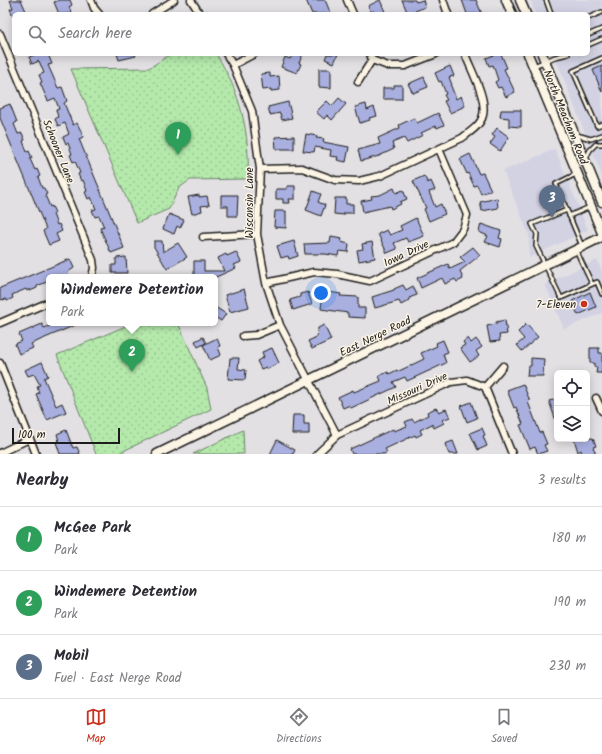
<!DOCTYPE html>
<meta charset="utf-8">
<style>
:root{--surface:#fff;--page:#f2f2f3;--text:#2b2b33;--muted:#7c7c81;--line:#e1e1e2;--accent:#c8321e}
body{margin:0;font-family:Kalam,sans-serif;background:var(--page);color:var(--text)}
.controls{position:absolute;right:12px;bottom:12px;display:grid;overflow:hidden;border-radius:6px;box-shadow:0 2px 10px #0003}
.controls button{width:36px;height:36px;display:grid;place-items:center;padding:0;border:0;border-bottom:1px solid var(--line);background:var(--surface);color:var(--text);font:20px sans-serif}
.scale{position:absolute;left:12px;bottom:10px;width:108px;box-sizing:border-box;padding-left:4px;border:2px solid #1c1c1c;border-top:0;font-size:11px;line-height:14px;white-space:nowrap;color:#1c1c1c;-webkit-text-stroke:3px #fcf5e5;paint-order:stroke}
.you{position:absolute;left:321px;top:293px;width:14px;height:14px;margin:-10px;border:3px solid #fff;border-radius:50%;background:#1a73e8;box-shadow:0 0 0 6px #1a73e833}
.badge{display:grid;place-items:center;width:26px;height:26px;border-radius:50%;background:var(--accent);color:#fff;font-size:13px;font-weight:700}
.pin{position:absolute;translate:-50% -33px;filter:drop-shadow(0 1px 2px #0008)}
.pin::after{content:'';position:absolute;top:21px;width:14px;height:12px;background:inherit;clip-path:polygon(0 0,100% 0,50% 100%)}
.popup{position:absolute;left:46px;top:274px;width:172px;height:52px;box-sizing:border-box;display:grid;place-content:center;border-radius:6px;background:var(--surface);filter:drop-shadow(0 1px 3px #0005);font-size:13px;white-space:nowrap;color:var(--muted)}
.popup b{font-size:15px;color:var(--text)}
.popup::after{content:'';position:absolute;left:50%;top:100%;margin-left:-8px;border:8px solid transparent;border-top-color:var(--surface)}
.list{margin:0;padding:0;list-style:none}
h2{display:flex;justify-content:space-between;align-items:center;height:52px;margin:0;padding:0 16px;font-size:17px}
h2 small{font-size:13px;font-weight:400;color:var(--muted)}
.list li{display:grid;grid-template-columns:26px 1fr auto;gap:12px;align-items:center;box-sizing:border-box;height:64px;padding:0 16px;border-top:1px solid var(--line)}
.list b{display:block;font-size:15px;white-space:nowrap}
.list p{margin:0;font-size:13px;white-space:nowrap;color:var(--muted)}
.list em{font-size:13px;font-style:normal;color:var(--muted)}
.icon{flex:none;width:22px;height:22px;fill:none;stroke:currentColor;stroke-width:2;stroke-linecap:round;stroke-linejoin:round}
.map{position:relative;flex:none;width:602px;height:454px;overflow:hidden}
.search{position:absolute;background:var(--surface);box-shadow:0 2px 10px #0003;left:12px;right:12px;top:12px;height:44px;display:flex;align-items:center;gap:10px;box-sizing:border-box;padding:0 14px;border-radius:6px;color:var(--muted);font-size:15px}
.sheet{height:244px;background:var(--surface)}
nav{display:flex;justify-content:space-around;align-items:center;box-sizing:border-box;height:56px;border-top:1px solid var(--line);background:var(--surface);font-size:11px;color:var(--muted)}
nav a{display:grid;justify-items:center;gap:2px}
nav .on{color:var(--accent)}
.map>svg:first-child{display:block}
.built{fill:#d2d2e3}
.park{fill:url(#park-dots);stroke:#688264}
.building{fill:#a9b0e0;stroke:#1c1c1c}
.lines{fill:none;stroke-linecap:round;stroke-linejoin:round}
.service-casing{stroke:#1c1c1c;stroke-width:6}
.minor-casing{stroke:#1c1c1c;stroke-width:9}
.secondary-casing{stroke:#1c1c1c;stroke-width:11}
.service{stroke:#fcf5e5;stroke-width:3}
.minor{stroke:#fcf5e5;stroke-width:6}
.secondary{stroke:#fcf5e5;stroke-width:8}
.poi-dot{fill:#c8321e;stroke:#fcf5e5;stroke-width:1.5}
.labels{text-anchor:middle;stroke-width:3;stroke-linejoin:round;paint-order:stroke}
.street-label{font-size:11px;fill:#1c1c1c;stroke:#fcf5e5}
.poi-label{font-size:11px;fill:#1c1c1c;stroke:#fcf5e5;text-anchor:end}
</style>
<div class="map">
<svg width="602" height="454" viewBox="0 0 602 454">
<defs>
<pattern id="park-dots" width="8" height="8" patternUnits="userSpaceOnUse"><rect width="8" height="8" fill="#b4e9ab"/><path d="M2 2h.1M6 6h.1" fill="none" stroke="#9ac793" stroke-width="1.8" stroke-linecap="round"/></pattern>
</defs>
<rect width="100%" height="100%" fill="#e3e0e4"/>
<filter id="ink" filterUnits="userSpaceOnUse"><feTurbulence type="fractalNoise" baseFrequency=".025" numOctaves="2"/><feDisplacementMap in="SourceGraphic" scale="8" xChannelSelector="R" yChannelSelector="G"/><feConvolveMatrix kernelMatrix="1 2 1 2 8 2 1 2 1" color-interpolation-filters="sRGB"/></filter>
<g filter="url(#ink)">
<path class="built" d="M530,0H602V176L554,54H588V14H536Z
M555,149L588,230L529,258V235L503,171Z
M597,260L602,272V313L564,329L545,284Z"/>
<path class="park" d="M171,54H216C241,93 250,133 248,179L190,180L179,188L169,209L137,223L71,69L149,68Z
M133,323H178L207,388L211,409L117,454H96L57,355Z
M243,430L244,454H193Z"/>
<path class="building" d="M10,0H21L26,11L18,14H14L13,16L10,9L13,8Z
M60,0H70L72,5L69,7L72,14H59L54,2Z
M306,0H325L331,14H312Z
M380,0L386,14H375L374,11L371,12L368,6Z
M402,0H415L416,2L423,0L425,7L408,14Z
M462,0H476L482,14H467Z
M37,54H48L52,64L48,65L58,88L62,87L67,101L64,103L73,125L77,123L81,131L83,137L79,139L124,248L111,253L100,228L104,227L99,216L95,217L92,210L96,209L91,197L88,199L85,192L87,191L83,180L81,181L78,174L80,173L75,161L73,162L70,155L72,154L68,143L66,144L63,137L69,134L65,123L58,126L55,119L58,117L56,110L59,109L55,98L48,101L40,83L42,82L39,75L44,73L39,61L32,64L29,57Z
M117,54H135L136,56L119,60Z
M293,54H303L299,63L301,64L297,73L281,67L285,57L290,59Z
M327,54H338L334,63L325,59Z
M497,54H501L507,68L504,69L515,92L506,97L501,87L498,88L495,82L498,80L493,65L489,66L486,58Z
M450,66L454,76L449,77L452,85L451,86L456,99L461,96L465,106L450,113L444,101L447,100L444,95L446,94L441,81L439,82L435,73Z
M602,66V92L593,70Z
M319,69H331V88L319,87Z
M270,73V77L279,76L280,90L271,91V89L263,90L261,74Z
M424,77L428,87L413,93L408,84Z
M394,85H402V99H383V88H394Z
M339,98L346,104L332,120L327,115L324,119L316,112L327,101L332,106Z
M288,102L292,118L282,120L280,113L270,115L268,107Z
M10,104L17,122L14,124L18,134L22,133L25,140L23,141L27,152L29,151L32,158L30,159L35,170L37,169L40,176L38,177L42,188H44L47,194L45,195L50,207L52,206L55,213L53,214L57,225L59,224L62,231L56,234L59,241L49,245L43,231L46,229L0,118V108Z
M366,104L367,110L374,107L377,116L369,118L370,120L360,123L355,107Z
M501,110H521V127L509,126V118L500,117Z
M438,113L444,125L437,128L436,126L421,133L423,135L407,143L404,138L392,143L394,149L379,156L361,161L358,150L380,144L378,138L400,128L399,125L414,118L417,123Z
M497,128L509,137L500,151L490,144L495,137L492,135Z
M306,134L317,136L316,138L324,139L323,142L349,147L346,162L337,160L338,157L330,156L331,150L315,147L314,152L303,151Z
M294,136V149H276L275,137Z
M470,154L479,174L483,173L491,190L481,194L477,185L474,186L468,173L467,174L460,159Z
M424,176L428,183L431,181L435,190L429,192L435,207L441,204L445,214L429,221L424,209L426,208L413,181Z
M287,186H295V199H289L290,203H283V199H276V189H287Z
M394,188L396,193L403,190L407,199L400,202L401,204L391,209L390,206L363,212L361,201L372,199L371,196L380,195Z
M313,191L321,194L318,202L325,205L321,216L306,210Z
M199,195V197L207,196L209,205L201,206L202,211L192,214L188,197Z
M221,195H238L237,216H228V206H221Z
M335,198H346V204H353V213H344V215L334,214Z
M497,198L498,208L482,211L480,202Z
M275,211H286V228L274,227Z
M169,214L184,220L180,228L177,226L174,234L163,229Z
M416,218L424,236L408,242L406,238L394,243L397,249L387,253L378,234L387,230L390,235L402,230L400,226Z
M481,224L501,231L499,238L502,239L500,247L485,242L488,236L479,232Z
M331,237L342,239L341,242L349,244L348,252L339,251L338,256L325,254H305L304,244L330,243Z
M154,241H162L163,252L178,243L187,257L167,269L154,247Z
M294,241L298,256L289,259L288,256L281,258L277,246Z
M372,242L375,258L359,261L357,250L363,249L362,244Z
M473,247L480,255L460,271L463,279L457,282L455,279L445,284L442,278L421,288L417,278L448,264L450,269L465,262L460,257Z
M236,252L241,262L234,265L236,268L216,277H194V261H204V271H224L218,258L226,254L227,256Z
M126,257L127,273H112V265H116V258Z
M70,259L74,268L68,272L69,275L63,277H49V281L37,286V288L30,291V289L27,291L26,289L12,295L13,298L7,301L6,299L3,300V299L0,300V288Z
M403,285L406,290L413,286L417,295L409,298L410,300L401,305L399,301L375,308L372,297L394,290V289Z
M244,289L249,307L230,312L225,295Z
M323,291L341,294L340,296L358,297V308H365V318L348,317V313L321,309Z
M308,292L312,304L293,310L290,300L300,297V294Z
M590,292L596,307L578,315L572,301Z
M215,307L226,314L221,321L215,317Z
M505,320L507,334L499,335L500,341L490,342L487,326L496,324V322Z
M57,323H80L31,344L33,348L19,354L15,344L22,341L19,334L42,324L44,328Z
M526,324L538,337L522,351L517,345L524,339L518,332Z
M324,325L331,340L312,349L308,341L317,337L318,328Z
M203,337L206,343L198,347L195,341Z
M217,338L220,346L218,347L221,355L210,360L203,345Z
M468,338L471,343L476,339L482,347L476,351L479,356L470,362L460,348L465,345L463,342Z
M443,340L448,352L443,354L446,363L407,381L405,377L393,382L396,387L351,408L350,405L343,408L338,397L353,390L354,392L381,381L379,376L388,372L389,374L397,370V372L424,359L421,353L437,346L436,343Z
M272,348L279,363L267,369L266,367L261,369L257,361L264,357L262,352Z
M590,348H599V353H602V373H596L597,367H594V363H590Z
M230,358H239L238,369L246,370L245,380L228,379Z
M531,358L544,359L543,376H527L528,366H531Z
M42,362L48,376L44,378L56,406L62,403L66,412L47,420L36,394L39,393L37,386L40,385L34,374L28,376L25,370Z
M523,384L530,401L528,402L540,433L542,432L547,444L544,445L547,451L538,454L535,447L530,449L520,425L523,424L516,407L514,408L507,390Z
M557,399V421H556L549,401Z
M471,402L477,418L467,422L461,406Z
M436,408L439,412L446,409L450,417L442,420L444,423L434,428L432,424L420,430L422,434L416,437L415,435L385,449L387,452L384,454H352L350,449L393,429L394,431L407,426L405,422L412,419L414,422L428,415L427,412Z
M293,415H304V424H309V434H292Z
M482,428L485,435L483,436L487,446L478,450L470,433Z
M66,430L73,448L77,447L80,454H60L56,442L59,441L57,434Z
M593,438L596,446L593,447L596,454H582L581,450L578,452L574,439Z
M277,440L295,450L293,454H270Z
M453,441L458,454H449L445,444Z"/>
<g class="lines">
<defs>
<path id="service" d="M546,0L551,14
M588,18L602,12
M588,35L602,29
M588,45L602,39
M602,58L573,71L597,126L602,124
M534,66L555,57L568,54
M577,135L591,139L602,135
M586,158L590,150L596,144H602
M576,174L556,184L582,246
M567,210L532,224L537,234L536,246L561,298L597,282L602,294
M569,216L590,207
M576,250L592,284"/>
<path id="minor" d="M91,0L94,8L99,14
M191,0L200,14
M347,0L353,14
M443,0L448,14
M152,14L174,0
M0,34L93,260L94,268L92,277
M226,54L233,65L252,111L260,169L257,234L266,283L280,325L337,435
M370,54L372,60L388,66H405L436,54
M233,65L254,54
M358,82L372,60
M260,169L302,168L335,180L359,181L380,176L462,138C470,132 481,125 483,115C487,98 471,70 465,54
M203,237L257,234
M266,283L314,272L337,274L370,281L453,242L463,229L467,215L439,149
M0,323L49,302
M243,336L256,335L280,325
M0,363L36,454
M485,387L503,366
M596,398L602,411
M0,453L29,439
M317,454L337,435L451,382L467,380L485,387L512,454"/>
<path id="secondary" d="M506,0L512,14
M520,0L526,14
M528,54L602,233
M542,54L602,202
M157,454L602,237"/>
</defs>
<use href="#service" class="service-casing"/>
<use href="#minor" class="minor-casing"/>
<use href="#secondary" class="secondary-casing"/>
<use href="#service" class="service"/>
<use href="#minor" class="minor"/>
<use href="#secondary" class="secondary"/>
</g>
</g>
<circle class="poi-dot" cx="584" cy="304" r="4"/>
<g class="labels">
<g class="street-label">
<text transform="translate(566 117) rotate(68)" y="4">North Meacham Road</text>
<text transform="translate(59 151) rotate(68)" y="4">Schooner Lane</text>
<text transform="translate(249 203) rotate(-90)" y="4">Wisconsin Lane</text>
<text transform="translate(406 253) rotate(-25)" y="4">Iowa Drive</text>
<text transform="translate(375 336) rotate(-26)" y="4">East Nerge Road</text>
<text transform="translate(417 388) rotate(-24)" y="4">Missouri Drive</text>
</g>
<g class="poi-label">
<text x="576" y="308">7-Eleven</text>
</g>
</g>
</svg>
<div class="controls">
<button><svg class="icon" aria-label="locate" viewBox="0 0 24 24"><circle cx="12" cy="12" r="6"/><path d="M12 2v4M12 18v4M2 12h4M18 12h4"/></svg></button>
<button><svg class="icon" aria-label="layers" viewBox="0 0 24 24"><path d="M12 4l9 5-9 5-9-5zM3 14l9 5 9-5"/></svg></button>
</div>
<div class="scale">100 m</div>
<div class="you"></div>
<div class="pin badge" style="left:178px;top:155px;background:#2e9e5b">1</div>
<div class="pin badge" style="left:132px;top:372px;background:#2e9e5b">2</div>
<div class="popup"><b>Windemere Detention</b>Park</div>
<div class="pin badge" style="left:552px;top:218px;background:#5c6f8a">3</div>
<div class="search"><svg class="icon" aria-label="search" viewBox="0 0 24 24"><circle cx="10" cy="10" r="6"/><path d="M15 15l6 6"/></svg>Search here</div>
</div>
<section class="sheet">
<h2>Nearby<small>3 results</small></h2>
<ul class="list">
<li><span class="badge" style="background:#2e9e5b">1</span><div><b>McGee Park</b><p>Park</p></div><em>180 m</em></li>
<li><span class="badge" style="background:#2e9e5b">2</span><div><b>Windemere Detention</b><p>Park</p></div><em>190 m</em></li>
<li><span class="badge" style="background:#5c6f8a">3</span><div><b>Mobil</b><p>Fuel · East Nerge Road</p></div><em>230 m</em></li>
</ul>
</section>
<nav>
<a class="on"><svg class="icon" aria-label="map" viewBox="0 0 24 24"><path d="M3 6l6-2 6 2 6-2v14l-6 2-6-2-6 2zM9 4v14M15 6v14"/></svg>Map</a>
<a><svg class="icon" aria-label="directions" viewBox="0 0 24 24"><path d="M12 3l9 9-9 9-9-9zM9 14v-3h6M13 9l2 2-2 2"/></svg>Directions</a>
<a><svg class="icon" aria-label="saved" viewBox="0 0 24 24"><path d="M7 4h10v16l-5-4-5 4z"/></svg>Saved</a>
</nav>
